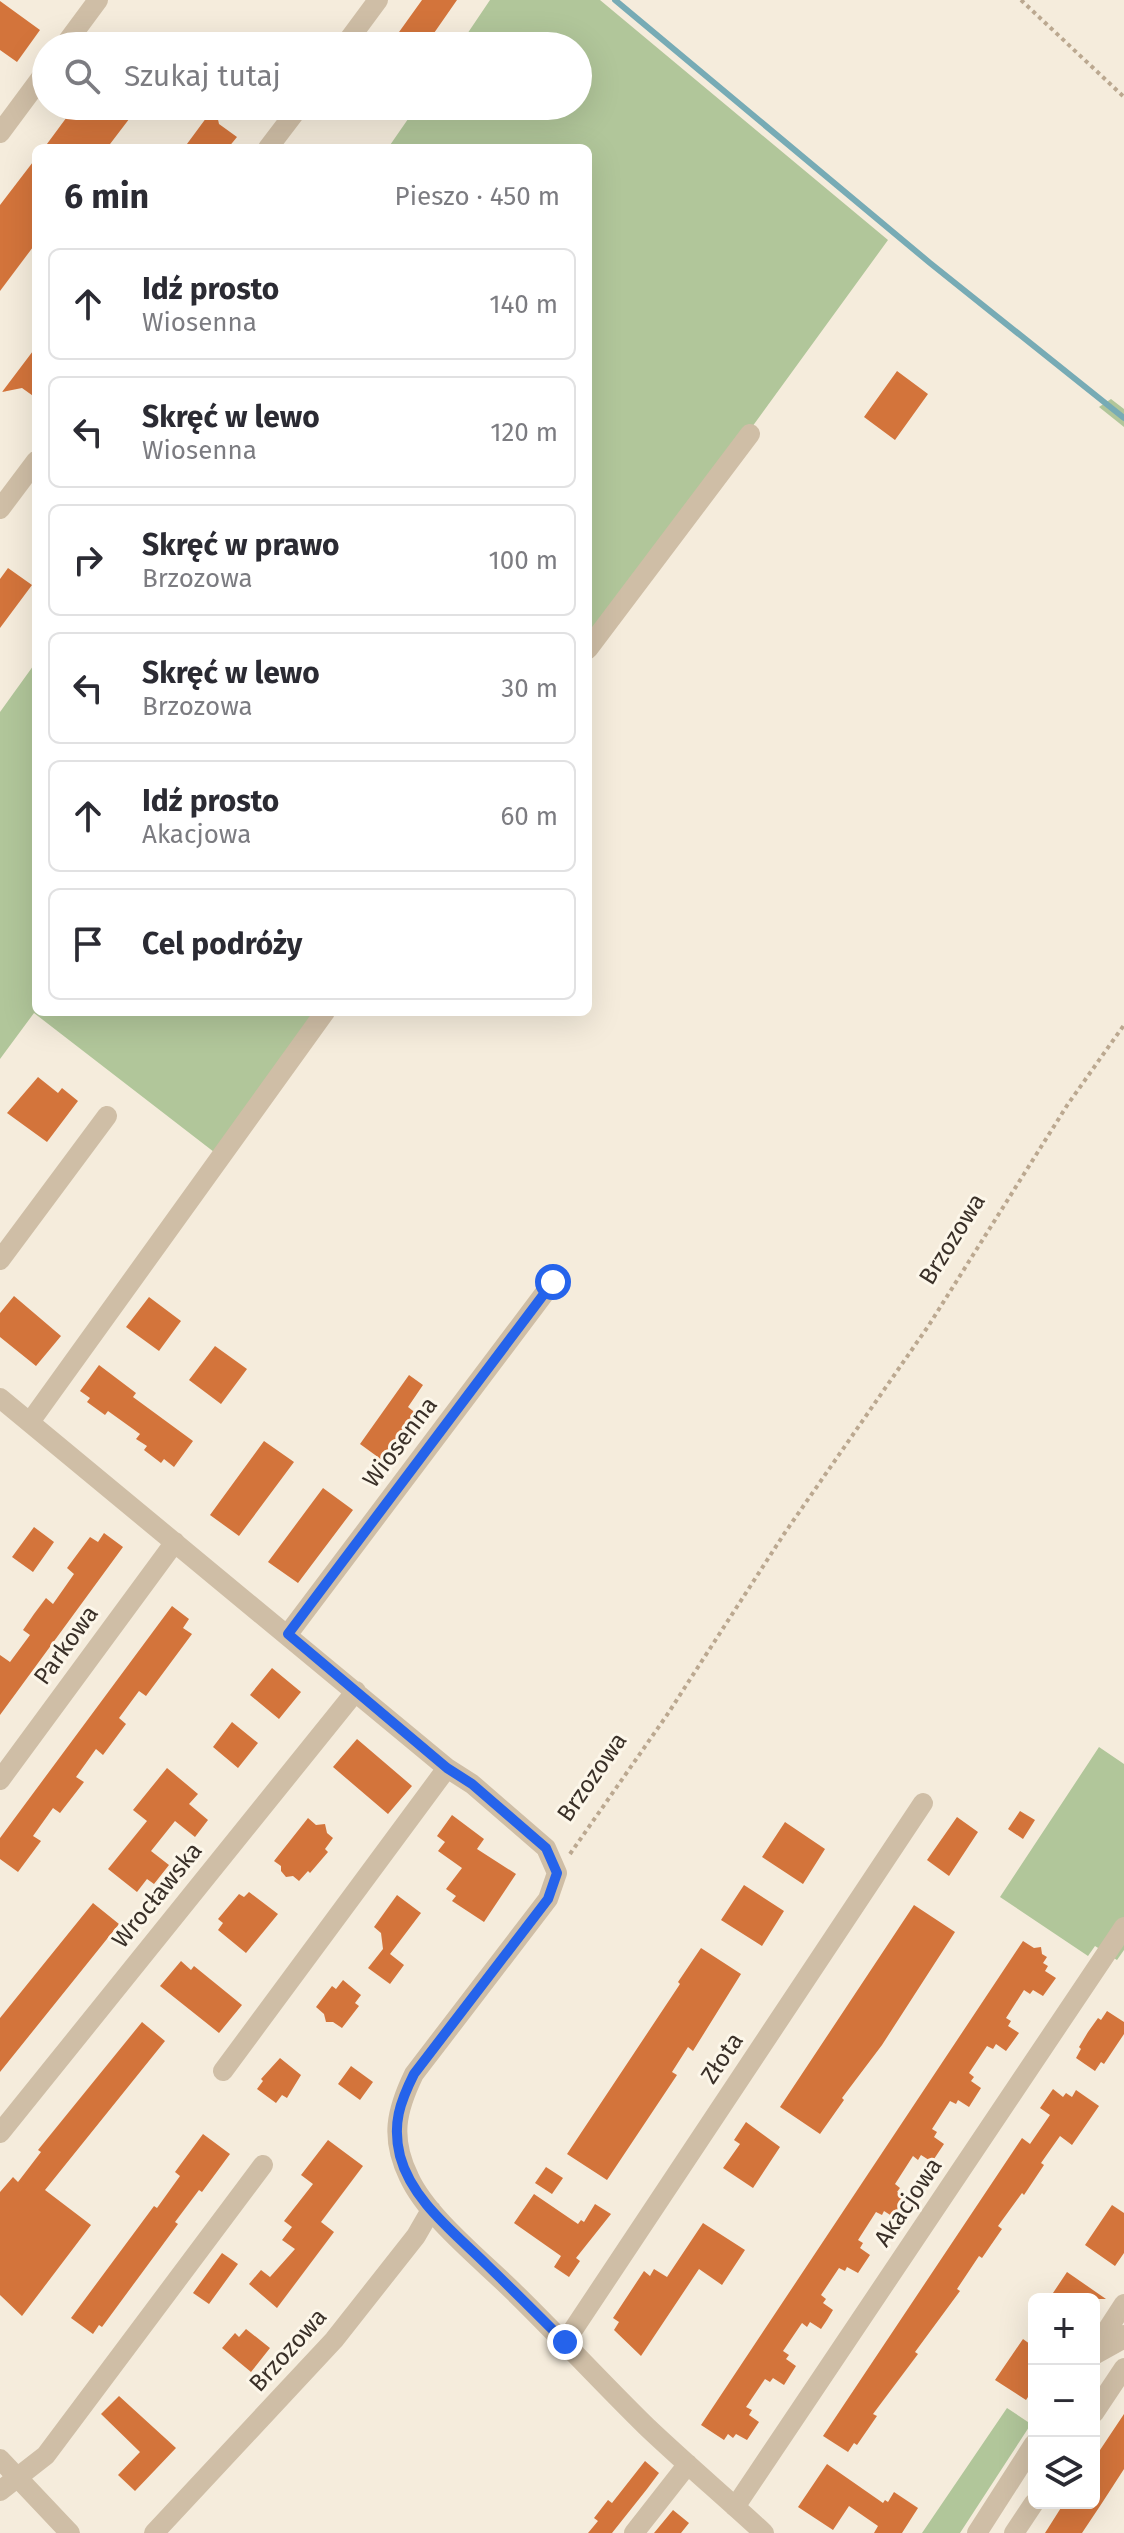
<!DOCTYPE html>
<html lang="pl">
<meta charset="utf-8">
<style>
:root{--surface:#fff;--page:#f7f7f7;--text:#2b2b33;--muted:#7c7c81;--line:#e1e1e2}
body{margin:0;font-family:"Fira Sans",sans-serif;background:var(--page);color:var(--text)}
.controls{position:absolute;right:24px;bottom:24px;display:grid;overflow:hidden;border-radius:12px;box-shadow:0 8px 32px #0002}
.controls button{width:72px;height:72px;display:grid;place-items:center;padding:0;border:0;border-bottom:2px solid var(--line);background:var(--surface);color:var(--text);font:40px sans-serif}
.stop{position:absolute;width:24px;height:24px;margin:-18px;border:6px solid #2563eb;border-radius:50%;background:#fff}
.stop.end{background:#2563eb;border-color:#fff;box-shadow:0 2px 8px #0008}
.list{margin:0;padding:0;list-style:none}
h2{display:flex;justify-content:space-between;align-items:center;height:104px;margin:0;padding:0 32px;font-size:34px}
h2 small{font-size:26px;font-weight:400;color:var(--muted)}
.list li{display:grid;grid-template-columns:52px 1fr auto;gap:24px;align-items:center;box-sizing:border-box;height:112px;margin:0 16px 16px;padding:0 16px;border:2px solid var(--line);border-radius:12px}
.list b{display:block;font-size:30px;white-space:nowrap}
.list p{margin:0;font-size:26px;white-space:nowrap;color:var(--muted)}
.list em{font-size:26px;font-style:normal;color:var(--muted)}
.icon{flex:none;width:44px;height:44px;fill:none;stroke:currentColor;stroke-width:2;stroke-linecap:round;stroke-linejoin:round}
.map{position:relative;flex:none;width:1124px;height:2533px;overflow:hidden}
.search{position:absolute;background:var(--surface);box-shadow:0 8px 32px #0002;left:32px;top:32px;width:560px;height:88px;display:flex;align-items:center;gap:20px;box-sizing:border-box;padding:0 28px;border-radius:44px;color:var(--muted);font-size:30px}
.panel{position:absolute;background:var(--surface);box-shadow:0 8px 32px #0002;left:32px;top:144px;width:560px;height:872px;border-radius:12px}
.map>svg:first-child{display:block}
.green{fill:#b1c69a}
.lines{fill:none;stroke-linecap:round;stroke-linejoin:round}
.stream{stroke:#77abb5;stroke-width:6}
.building{fill:#d3743b}
.path{stroke:#bba890;stroke-width:4;stroke-dasharray:4 4;stroke-linecap:butt}
.minor{stroke:#cfbea6;stroke-width:20}
.route{stroke:#2563eb;stroke-width:10}
.labels{text-anchor:middle;stroke-width:6;stroke-linejoin:round;paint-order:stroke}
.street-label{font-size:24px;fill:#3a3028;stroke:#fcf6e9}
</style>
<div class="map">
<svg width="1124" height="2533" viewBox="0 0 1124 2533">
<rect width="100%" height="100%" fill="#f5ecdc"/>
<path class="green" d="M490,0H600L888,240L752,427L588,636V148H388L417,106H578V46H459Z
M1111,399L1124,409V427L1099,407Z
M36,662V1012H315L214,1152L34,1013L0,1059V712Z
M1099,1747L1124,1764V1950L1117,1960L1095,1946L1088,1956L1000,1897Z
M1007,2408L1031,2424L960,2533H922Z"/>
<g class="lines">
<path class="stream" d="M615,0L930,263L1124,418"/>
</g>
<path class="building" d="M422,0H457L425,46H389Z
M0,1L40,30L17,62L0,50Z
M75,106H139L107,148H44Z
M215,106L219,124L237,137L228,148H184Z
M36,158V243L0,291V205Z
M36,347V398L22,388L2,392Z
M897,371L928,394L895,440L864,417Z
M8,568L32,585L0,628V579Z
M38,1077L58,1093L62,1088L78,1101L47,1142L7,1113Z
M14,1296L61,1336L36,1366L0,1337V1313Z
M149,1297L181,1321L159,1351L126,1327Z
M215,1346L247,1369L221,1404L189,1380Z
M99,1365L136,1393L133,1397L193,1441L174,1467L164,1459L161,1463L144,1450L147,1446L136,1439L140,1434L108,1411L105,1415L87,1402L90,1398L80,1391Z
M409,1375L423,1385L408,1407L417,1414L412,1421L414,1423L390,1455L388,1453L382,1460L360,1444Z
M264,1441L294,1462L239,1536L210,1515Z
M323,1488L353,1510L298,1583L268,1562Z
M34,1527L54,1542L33,1572L12,1557Z
M104,1533L123,1547L0,1715V1655L10,1662L30,1635L23,1630L34,1614L46,1598L53,1604L74,1574L67,1568L90,1537L98,1542Z
M172,1606L189,1619L183,1628L192,1634L146,1696L139,1691L119,1718L126,1724L103,1755L96,1749L76,1777L84,1782L60,1813L53,1808L33,1836L41,1841L18,1872L0,1859V1838Z
M272,1668L301,1692L279,1719L250,1695Z
M232,1722L258,1743L238,1768L213,1747Z
M357,1739L412,1786L388,1814L333,1767Z
M167,1768L198,1794L189,1804L208,1820L195,1837L175,1821L151,1851L169,1865L154,1884L147,1879L137,1892L108,1869L147,1821L133,1810Z
M1020,1811L1035,1820L1023,1839L1008,1829Z
M452,1815L484,1839L477,1849L516,1874L484,1922L452,1901L456,1896L446,1889L462,1868L438,1851L445,1842L437,1836Z
M957,1817L978,1832L949,1876L927,1860Z
M308,1818L316,1825L325,1824L327,1833L333,1838L325,1849L328,1852L310,1873L308,1871L299,1881L293,1876L286,1877L281,1871V1866L274,1861Z
M785,1822L825,1849L803,1884L762,1857Z
M744,1885L784,1911L762,1946L721,1920Z
M249,1892L278,1914L246,1953L218,1930L223,1923L218,1919L239,1894L244,1897Z
M397,1895L421,1913L390,1954L404,1965L390,1984L368,1968L383,1949L381,1933L374,1927Z
M93,1903L119,1924L0,2072V2018Z
M914,1905L955,1932L882,2045L842,2098L844,2100L820,2134L780,2107Z
M1023,1941L1034,1948L1041,1947L1042,1954L1047,1957L1043,1963L1048,1966L1045,1971L1056,1978L1043,1996L1033,1990L1030,1994L1024,1990L1006,2018L1011,2021L1008,2026L1019,2033L1006,2051L996,2044L993,2049L987,2046L969,2073L974,2077L971,2081L981,2088L969,2107L958,2100L956,2104L950,2101L932,2129L937,2132L934,2137L944,2144L932,2162L921,2155L918,2160L913,2156L895,2184L900,2188L897,2192L908,2199L895,2218L884,2211L882,2215L876,2212L858,2240L863,2243L860,2248L870,2255L858,2273L847,2267L845,2271L839,2268L821,2295L826,2299L823,2303L833,2310L827,2320L821,2329L810,2322L807,2327L802,2323L783,2351L789,2355L786,2359L796,2366L784,2385L773,2378L770,2382L765,2379L746,2407L752,2410L749,2415L759,2422L747,2440L736,2434L733,2438L728,2434L724,2440L701,2425Z
M701,1948L741,1974L693,2051L688,2047L672,2072L677,2075L607,2180L567,2154L680,1984L678,1982Z
M181,1961L191,1970L194,1966L242,2005L219,2033L160,1986Z
M343,1980L361,1995L355,2003L359,2006L342,2028L333,2022H326L324,2014L316,2007L332,1986L336,1989Z
M1107,2011L1124,2022V2034L1104,2064L1101,2062L1095,2071L1076,2058L1081,2049L1079,2047L1088,2032L1098,2018L1101,2020Z
M142,2022L165,2041L45,2190L91,2225L22,2316L0,2295V2192L13,2177L18,2182L41,2152L38,2150Z
M280,2058L301,2075L287,2098L282,2095L276,2103L257,2089L263,2081L261,2079Z
M351,2066L373,2082L360,2100L338,2084Z
M1053,2089L1063,2097L1066,2093L1072,2097L1076,2090L1099,2106L1072,2145L1060,2136L1041,2163L1044,2165L1024,2195L1022,2193L998,2226L1002,2229L982,2258L979,2256L957,2289L960,2291L915,2352L918,2354L873,2414L877,2416L857,2445L854,2443L848,2452L823,2436L1022,2138L1030,2144L1050,2115L1040,2108Z
M746,2122L780,2147L753,2188L723,2168L740,2144L734,2140Z
M203,2134L230,2154L202,2192L199,2190L175,2222L178,2224L102,2327L99,2325L93,2334L71,2318L154,2206L157,2208L180,2176L175,2172Z
M328,2140L363,2166L321,2222L334,2232L277,2308L249,2284L261,2270L270,2277L295,2249L282,2240L292,2227L284,2221L313,2184L301,2175Z
M546,2167L563,2178L552,2194L535,2183Z
M534,2194L578,2224L581,2220L584,2222L595,2204L611,2214L576,2258L580,2261L569,2277L554,2267L561,2256L514,2223Z
M1112,2205L1124,2213V2253L1115,2266L1085,2245Z
M703,2223L745,2250L722,2285L699,2269L641,2356L614,2330L619,2322L613,2318L644,2271L650,2276L654,2269L667,2277Z
M222,2253L238,2264L209,2304L193,2293Z
M1067,2272L1106,2299H1049Z
M246,2329L270,2348L251,2372L222,2348L235,2333L239,2337Z
M1023,2339L1034,2347V2388L1026,2400L995,2380Z
M119,2396L176,2448L135,2491L118,2475L140,2452L101,2414Z
M1124,2414V2469L1102,2503L1082,2533H1045L1064,2503H1094V2459Z
M645,2461L659,2473L647,2489L612,2533H588L598,2521L594,2518L608,2500L612,2503Z
M827,2464L883,2503L885,2500L888,2502L894,2492L918,2508L902,2533H874L878,2526L849,2506L833,2530L798,2507Z
M673,2510L689,2523L681,2533H654Z"/>
<g class="lines">
<path class="path" d="M1021,0L1124,97
M570,1854L667,1715L784,1534L929,1325L1068,1104L1124,1025"/>
<path class="minor" d="M64,46L98,0
M344,46L378,0
M0,133L46,71
M268,148L300,106
M0,509L36,461
M588,649L750,434
M0,1260L107,1116
M0,1398L447,1768L472,1784L546,1848L557,1873L548,1899L414,2074C396,2111 390,2138 409,2177C427,2217 484,2262 515,2293C560,2337 602,2383 647,2427C685,2463 725,2497 764,2533
M30,1422L325,1012
M288,1634L553,1282
M0,1780L175,1542
M223,2071L447,1768
M0,2133L356,1691
M565,2342L923,1803
M1094,2350L1124,2304
M1094,2355L1121,2340L1124,2335
M1094,2413L1124,2368
M0,2459L70,2533
M0,2491L46,2455L263,2165
M735,2507L1124,1927
M154,2533L334,2340L416,2236L431,2210
M634,2533L688,2464
M977,2533L1034,2444
M1014,2533L1034,2503"/>
</g>
<g class="lines">
<path class="route" d="M553,1282L288,1634L447,1768L472,1784L546,1848L557,1873L548,1899L414,2074C400,2102 392,2124 400,2156C412,2201 455,2233 487,2265C513,2290 539,2316 565,2342"/>
</g>
<g class="labels">
<g class="street-label">
<text transform="translate(952 1239) rotate(-58)" y="8">Brzozowa</text>
<text transform="translate(400 1442) rotate(-53)" y="8">Wiosenna</text>
<text transform="translate(66 1645) rotate(-54)" y="8">Parkowa</text>
<text transform="translate(592 1777) rotate(-55)" y="8">Brzozowa</text>
<text transform="translate(157 1895) rotate(-51)" y="8">Wrocławska</text>
<text transform="translate(722 2058) rotate(-56)" y="8">Złota</text>
<text transform="translate(908 2202) rotate(-56)" y="8">Akacjowa</text>
<text transform="translate(288 2350) rotate(-48)" y="8">Brzozowa</text>
</g>
</g>
</svg>
<div class="controls">
<button>+</button>
<button>−</button>
<button><svg class="icon" aria-label="layers" viewBox="0 0 24 24"><path d="M12 4l9 5-9 5-9-5zM3 14l9 5 9-5"/></svg></button>
</div>
<div class="stop" style="left:553px;top:1282px"></div>
<div class="stop end" style="left:565px;top:2342px"></div>
<div class="search"><svg class="icon" aria-label="search" viewBox="0 0 24 24"><circle cx="10" cy="10" r="6"/><path d="M15 15l6 6"/></svg>Szukaj tutaj</div>
<section class="panel">
<h2>6 min<small>Pieszo · 450 m</small></h2>
<ul class="list">
<li><svg class="icon" aria-label="ahead" viewBox="0 0 24 24"><path d="M12 20V5M6 11l6-6 6 6"/></svg><div><b>Idź prosto</b><p>Wiosenna</p></div><em>140 m</em></li>
<li><svg class="icon" aria-label="left" viewBox="0 0 24 24"><path d="M17 20v-9H6M10 6l-5 5 5 5"/></svg><div><b>Skręć w lewo</b><p>Wiosenna</p></div><em>120 m</em></li>
<li><svg class="icon" aria-label="right" viewBox="0 0 24 24"><path d="M7 20v-9h11M14 6l5 5-5 5"/></svg><div><b>Skręć w prawo</b><p>Brzozowa</p></div><em>100 m</em></li>
<li><svg class="icon" aria-label="left" viewBox="0 0 24 24"><path d="M17 20v-9H6M10 6l-5 5 5 5"/></svg><div><b>Skręć w lewo</b><p>Brzozowa</p></div><em>30 m</em></li>
<li><svg class="icon" aria-label="ahead" viewBox="0 0 24 24"><path d="M12 20V5M6 11l6-6 6 6"/></svg><div><b>Idź prosto</b><p>Akacjowa</p></div><em>60 m</em></li>
<li><svg class="icon" aria-label="arrive" viewBox="0 0 24 24"><path d="M6 21V4h12l-3 4 3 4H6"/></svg><div><b>Cel podróży</b></div></li>
</ul>
</section>
</div>
